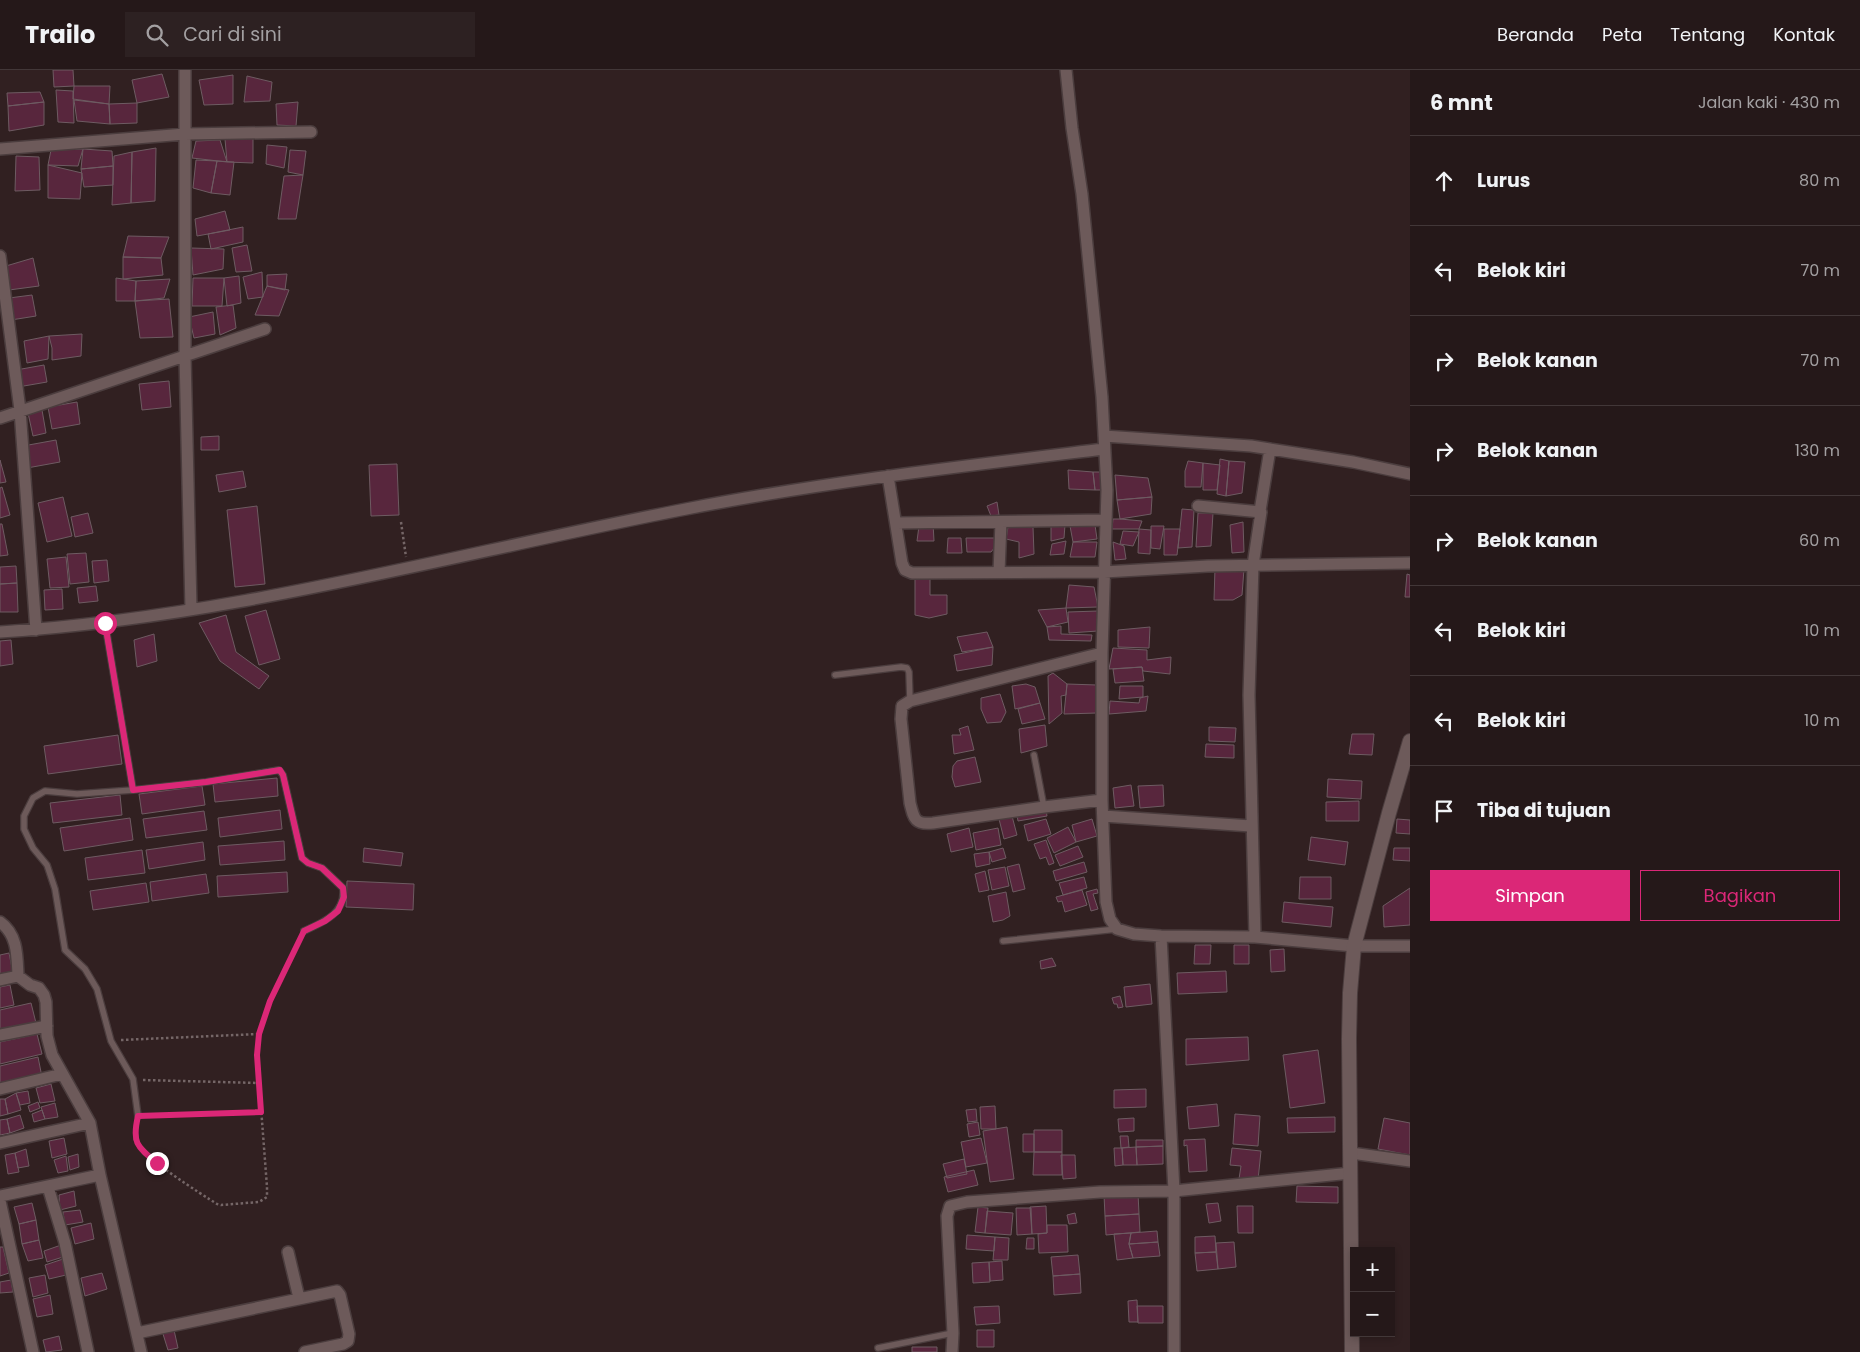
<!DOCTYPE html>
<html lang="id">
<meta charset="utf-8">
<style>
:root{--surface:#251819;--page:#2d2122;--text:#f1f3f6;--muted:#a3a0a2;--line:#423738;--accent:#db2777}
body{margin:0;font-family:Poppins,sans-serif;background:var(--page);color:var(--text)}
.controls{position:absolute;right:15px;bottom:15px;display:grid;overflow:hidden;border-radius:0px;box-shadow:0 2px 8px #0003}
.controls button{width:45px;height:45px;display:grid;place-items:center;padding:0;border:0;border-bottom:1px solid var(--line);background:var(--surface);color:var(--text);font:25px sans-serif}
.stop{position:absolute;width:15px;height:15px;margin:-11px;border:4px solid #db2777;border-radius:50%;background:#fff}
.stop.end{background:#db2777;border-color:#fff;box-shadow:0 1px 5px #0008}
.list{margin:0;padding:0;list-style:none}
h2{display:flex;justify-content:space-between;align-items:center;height:65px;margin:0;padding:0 20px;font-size:21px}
h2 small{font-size:16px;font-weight:400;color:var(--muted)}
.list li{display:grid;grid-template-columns:32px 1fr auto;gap:15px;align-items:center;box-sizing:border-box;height:90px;padding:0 20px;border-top:1px solid var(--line)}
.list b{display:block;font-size:19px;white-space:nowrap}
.list em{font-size:16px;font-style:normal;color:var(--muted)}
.actions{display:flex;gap:10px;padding:15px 20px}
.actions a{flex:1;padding:11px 0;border:1px solid var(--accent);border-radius:0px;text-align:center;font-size:18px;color:var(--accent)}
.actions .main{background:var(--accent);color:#fff}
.icon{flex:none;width:28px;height:28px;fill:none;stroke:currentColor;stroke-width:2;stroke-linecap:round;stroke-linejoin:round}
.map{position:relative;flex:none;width:1410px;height:1282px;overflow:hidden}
header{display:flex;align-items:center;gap:30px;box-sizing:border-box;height:70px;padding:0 25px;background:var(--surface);border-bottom:1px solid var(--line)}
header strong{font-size:24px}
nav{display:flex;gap:28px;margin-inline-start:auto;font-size:18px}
.search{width:350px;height:45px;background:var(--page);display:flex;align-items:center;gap:12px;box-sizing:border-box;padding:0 18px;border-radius:0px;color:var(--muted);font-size:19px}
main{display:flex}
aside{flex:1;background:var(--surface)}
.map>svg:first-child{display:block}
.building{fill:#58263d;stroke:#6e5b62}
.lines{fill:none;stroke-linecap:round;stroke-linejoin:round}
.service-casing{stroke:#4b3d3e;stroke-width:8}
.minor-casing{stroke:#4b3d3e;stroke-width:14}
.tertiary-casing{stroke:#4b3d3e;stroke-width:16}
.path{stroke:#756667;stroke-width:2.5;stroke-dasharray:2.5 2.5;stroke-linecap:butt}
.service{stroke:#6d5a5a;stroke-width:5.5}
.minor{stroke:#6d5a5a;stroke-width:11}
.tertiary{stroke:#6d5a5a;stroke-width:14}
.route{stroke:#db2777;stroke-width:6}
</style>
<header>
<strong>Trailo</strong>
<div class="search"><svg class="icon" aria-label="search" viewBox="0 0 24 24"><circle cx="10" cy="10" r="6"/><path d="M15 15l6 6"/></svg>Cari di sini</div>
<nav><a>Beranda</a><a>Peta</a><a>Tentang</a><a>Kontak</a></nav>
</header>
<main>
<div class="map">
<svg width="1410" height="1282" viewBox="0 0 1410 1282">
<rect width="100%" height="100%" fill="#312021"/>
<path class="building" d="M53,0H73L74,16L54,17Z
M162,4L169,27L137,33L132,10Z
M233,5V34L204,35L199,10Z
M247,6L272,12L270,31L244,32Z
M74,16H110L109,34L73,29Z
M56,20L73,21L74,53L58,52Z
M40,22L44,32L8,36L7,23Z
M74,30L109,34L110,54L77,51Z
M44,32V55L9,61L8,36Z
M298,32L296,56L277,55L276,34Z
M137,33V53L110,54L109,34Z
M253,67V93L227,92L225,69Z
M220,70L227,92L192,88L196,71Z
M267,75L287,77L284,98L266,94Z
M156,78L155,131L131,133L132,82Z
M83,79L112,81L113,96L81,99Z
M83,79L78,96L48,95L51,80Z
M290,80L306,81L303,105L288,102Z
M132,82L131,133L112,135L114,86Z
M16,86L39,87L40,120L15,121Z
M196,90L217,91L211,123L193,118Z
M217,91L234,92L230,125L211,123Z
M48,95L82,103L80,129L48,128Z
M113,96V115L84,117L81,99Z
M303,105L296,149H278L284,106Z
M225,141L230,160L197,166L195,149Z
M243,157V172L211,179L208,164Z
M128,166L169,167L161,188L123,187Z
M247,175L252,201L236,202L232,178Z
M191,178L224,179L223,199L193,205Z
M123,187L161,188L163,205L123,209Z
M33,188L39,216L9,220L6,196Z
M262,202L263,227L248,229L243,207Z
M287,204L285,220L267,216V205Z
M239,206L241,233L227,236L224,208Z
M116,208L136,211L135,231H116Z
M193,208H224L222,236H192Z
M170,209L164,228L135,231L136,211Z
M267,216L289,220L279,246L255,245Z
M32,225L36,246L11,250L9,228Z
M169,229L173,267L140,268L135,231Z
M233,235L236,258L220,265L216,237Z
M213,242L215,264L194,268L189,247Z
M82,264L81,286L52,290V278L49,266Z
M49,266L48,289L27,293L24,271Z
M44,295L47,312L18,317L16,300Z
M169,311L171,337L142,340L139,314Z
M77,332L80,354L52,359L48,337Z
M42,340L46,363L33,366L28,343Z
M219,366V380H201V367Z
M56,370L60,392L27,398L23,376Z
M1220,389L1229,391L1226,426L1217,424Z
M0,390L6,412L0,413Z
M1188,391L1203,393L1201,417H1185V401Z
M1229,391L1245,392L1242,423L1226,426Z
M1203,393L1220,395L1217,420H1203Z
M397,394L399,445L371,446L369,395Z
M1068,400L1093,402L1095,420L1069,419Z
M243,401L246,417L219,422L216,405Z
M1093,402H1102L1106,420H1095Z
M1115,405L1148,408L1152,427L1117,430Z
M2,417L10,445L0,448V418Z
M63,427L72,466L47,472L38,433Z
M1152,427L1151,444L1120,449L1117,430Z
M997,432L999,445L991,446L987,436Z
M257,436L265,514L235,517L227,440Z
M1182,439L1194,440L1192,477L1178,478Z
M88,443L93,463L75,467L71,447Z
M1198,443H1213L1211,476L1196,477Z
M1113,449H1120L1142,451L1139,459H1112Z
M1243,452L1244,482L1232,483L1230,455Z
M933,453L934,471H917L919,456Z
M0,454H2L8,485L0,486Z
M1051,455H1065L1064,468L1051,471Z
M1095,455L1097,469L1073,472L1070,456Z
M1151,456H1164L1160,479L1151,478Z
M1008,457H1033L1034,484L1019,488V472L1006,469Z
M1139,459L1151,460L1150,484L1138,483Z
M1164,459H1180L1177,485H1164Z
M1123,461L1139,462L1133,476L1120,474Z
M948,468H961L962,483H947Z
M966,468H996L995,477L991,482H967Z
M1066,471L1064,484L1050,485L1052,474Z
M1073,472H1097L1095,487H1070Z
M1113,472L1124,476L1126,489L1115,490Z
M86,483L89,512L70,514L67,484Z
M66,487L69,517L50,518L47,489Z
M107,490L109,511L94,513L92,491Z
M16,496L17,513L0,514V497Z
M1215,498L1244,499L1242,525L1233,530H1214Z
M1407,504L1410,505V527H1405Z
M915,508H930V525H947V544L929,548L915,545Z
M17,513L18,542H0V514Z
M1069,515L1094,517L1098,537L1066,538Z
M96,516L98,531L79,533L77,518Z
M62,519L63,539L45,540L44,520Z
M1066,538L1068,552L1047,557L1038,540Z
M266,540L280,589L259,595L245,546Z
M1098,541V561L1069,563L1068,542Z
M226,545L236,582L269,606L259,619L220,591L199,553Z
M1061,556V564L1092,565L1091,571L1049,570L1047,557Z
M1150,557L1149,578L1118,577V560Z
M987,562L993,577L962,582L957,567Z
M154,564L157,591L137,597L134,570Z
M11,570L13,594L0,596V571Z
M993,577L992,595L957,601L954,585Z
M1113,578L1147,580V590L1171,587L1170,604L1143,601L1142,597L1109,599Z
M1142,597L1144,611L1115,613L1113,599Z
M1053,603L1067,614L1066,625L1061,626L1062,643L1049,654L1048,606Z
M1026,614L1035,617L1040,633L1015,639L1012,616Z
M1067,614L1097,615V643L1064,644Z
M1120,616H1143V627L1119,629Z
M1000,624L1006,642L1001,652L987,653L981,639V628Z
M1148,626L1146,641L1109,644L1110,631L1139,633L1140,628Z
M1040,633L1045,649L1022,654L1018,639Z
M1045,655L1047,676L1021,683L1019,659Z
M968,656L974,680L954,684L952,665H961L959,659Z
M1209,657L1236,658L1235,672L1209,671Z
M1352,664H1374L1372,685L1349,684Z
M118,665L122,694L48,704L44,676Z
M1206,674L1234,675V688L1205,687Z
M975,687L981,712L955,717L952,707L953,696L957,691Z
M277,708L278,726L215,732L213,714Z
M1328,709L1362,711L1361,729L1327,727Z
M1131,715L1134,736L1115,738L1113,718Z
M1163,715L1164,736L1140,738L1138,716Z
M202,716L205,735L142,744L139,724Z
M120,725L122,745L53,753L50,733Z
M1359,731V751H1326V732Z
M280,740L282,759L220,767L218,748Z
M1046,740L1047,746L1018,751L1017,745Z
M204,741L207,760L146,768L143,749Z
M1012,746L1017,765L1004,769L999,749Z
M130,748L133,770L64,781L60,758Z
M1046,749L1051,764L1028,771L1024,755Z
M1092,749L1097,766L1076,772L1072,755Z
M1397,749L1410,750V764L1396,763Z
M1068,757L1076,772L1054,783L1047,768Z
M969,758L973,777L951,782L947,764Z
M998,758L1001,775L976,780L973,763Z
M1311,767L1348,772L1345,795L1308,790Z
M1046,770L1054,793L1049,795L1046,787L1040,789L1034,774Z
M284,771L285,790L220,795L218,776Z
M203,772L205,790L149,799L146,780Z
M1078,776L1083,787L1060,796L1055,785Z
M364,778L403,783L401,796L363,792Z
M1003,778L1006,788L992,792L989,782Z
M1394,778H1410V791L1393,790Z
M142,780L145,803L88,810L85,788Z
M989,782L990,794L976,797L974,784Z
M1084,792L1087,802L1056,811L1053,801Z
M1019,794L1025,819L1013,822L1007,797Z
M1005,797L1009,816L992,820L988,800Z
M985,801L989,820L979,822L975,804Z
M287,802L288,822L218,827L217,806Z
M206,804L209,823L152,831L150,812Z
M1084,807L1087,818L1063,825L1059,813Z
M1300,807H1331V829H1299Z
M347,811L414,814L413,840L346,837Z
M146,813L149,832L93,840L90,821Z
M1410,818V855L1384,857L1383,836Z
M1097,819L1098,823L1093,824L1098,839L1091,841L1086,822Z
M1082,820L1087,835L1065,842L1062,831L1058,832L1056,827Z
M1006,822L1010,846L1003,850L993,852L988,826Z
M1284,832L1333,837L1331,857L1282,852Z
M1195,875H1211L1210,894H1194Z
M1234,875H1249V894H1234Z
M1284,879L1285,901L1271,902L1270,880Z
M9,883L13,903L0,906V885Z
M1052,888L1056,896L1041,899L1040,891Z
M1226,901L1227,922L1178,924L1177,903Z
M1150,914L1152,934L1126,937L1124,917Z
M10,915L14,935L0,938V917Z
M1120,926L1123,937L1118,938L1117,934H1114L1112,928Z
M31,933L36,953L0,961V940Z
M37,964L42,984L0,994V972Z
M1248,967L1249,990L1186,995V969Z
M1318,980L1325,1033L1290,1038L1283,985Z
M38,987L42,1007L0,1017V996Z
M51,1014L55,1031L40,1033L36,1018Z
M1146,1019V1037L1114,1038V1020Z
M28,1021L30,1033L20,1035L16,1023Z
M16,1023L21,1040L8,1044L5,1029Z
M0,1029H5L8,1044L0,1046Z
M38,1032L40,1038L30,1042L28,1036Z
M55,1033L58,1047L45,1049L41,1037Z
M1217,1034L1219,1056L1189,1059L1187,1037Z
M995,1036L996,1059H981L980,1037Z
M976,1039L977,1051L968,1052L966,1040Z
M42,1040L45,1049L34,1052L32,1044Z
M1235,1044L1260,1046L1258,1076L1233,1074Z
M20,1045L24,1058L10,1063L7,1049Z
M1335,1047V1062L1288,1063L1287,1048Z
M1134,1048V1061L1119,1062L1118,1049Z
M1384,1048L1410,1053V1085L1378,1079Z
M7,1049L10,1063L0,1065V1050Z
M978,1052L980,1065L969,1067L967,1054Z
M1007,1057L1014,1109L990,1112L983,1061Z
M1034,1060H1062V1082H1034Z
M1023,1064H1034V1082H1023Z
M1120,1066H1128L1129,1077L1121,1078Z
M64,1068L67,1084L52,1088L49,1071Z
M981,1068L987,1093L966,1097L961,1072Z
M1205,1069L1207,1101L1189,1102L1187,1075L1184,1076V1070Z
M1136,1070H1163V1076L1136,1077Z
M1163,1076V1094L1137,1095L1136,1077Z
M1136,1077L1137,1095H1123L1122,1078Z
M1114,1078H1122L1123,1095L1115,1096Z
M1232,1078L1261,1081L1258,1110L1239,1109L1241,1096L1230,1095Z
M26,1079L29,1096L18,1098L15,1083Z
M1034,1082H1062V1105H1033Z
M15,1083L19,1102L8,1104L5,1085Z
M78,1084L79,1097L70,1100L68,1087Z
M1061,1085H1075L1076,1108L1063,1109Z
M66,1086L68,1101L58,1103L54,1090Z
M964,1089L967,1104L947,1108L943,1094Z
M974,1100L978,1115L948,1122L944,1107Z
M1297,1116L1338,1117V1133L1296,1132Z
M74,1121L76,1136L60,1140L59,1125Z
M1138,1123L1139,1144L1105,1146L1104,1125Z
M32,1133L36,1150L19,1154L14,1137Z
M1218,1133L1221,1151L1209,1153L1206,1134Z
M1046,1136L1047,1163L1032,1164L1030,1137Z
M1237,1136H1253V1163H1238Z
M978,1137L988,1138L985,1163L975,1162Z
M1016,1138H1031L1032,1164L1017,1165Z
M80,1140L83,1152L65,1155L63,1142Z
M987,1141L1013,1143L1011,1165L985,1163Z
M1075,1143L1077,1153L1069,1154L1067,1145Z
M1139,1144L1140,1162L1106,1165L1105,1146Z
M36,1150L39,1170L22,1174L19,1154Z
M91,1153L94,1169L75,1174L71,1158Z
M1047,1155H1067L1068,1182L1039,1183L1038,1164L1047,1163Z
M1157,1161L1158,1172L1129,1174L1131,1163Z
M1131,1163L1129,1174L1133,1188L1117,1190L1114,1164Z
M967,1165L995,1167L994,1181L966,1179Z
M1215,1166L1216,1182L1195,1183V1167Z
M995,1167L1009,1168L1008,1190H993Z
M1027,1168H1034V1179H1026Z
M39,1170L43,1188L28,1191L22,1174Z
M1158,1172L1160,1186L1133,1188L1129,1174Z
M1234,1172L1236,1197L1218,1199L1216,1173Z
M64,1174L63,1187L47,1192L44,1181Z
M0,1177H3L9,1203L0,1206Z
M1216,1182L1218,1199L1197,1201L1195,1183Z
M1078,1185L1080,1204L1053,1206L1051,1187Z
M63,1189L66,1205L49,1209L45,1195Z
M1002,1191L1003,1210L990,1211L989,1192Z
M989,1192L990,1212L973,1213L972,1193Z
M102,1203L107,1219L85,1226L81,1208Z
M1080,1204L1081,1223L1054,1225L1053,1206Z
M45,1205L48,1223L33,1227L29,1208Z
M11,1210L13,1222L0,1223V1212Z
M50,1225L53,1244L37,1247L33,1229Z
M1137,1230L1138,1252H1129L1128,1231Z
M999,1236L1000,1253L976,1255L974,1237Z
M1137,1236H1163V1253H1138Z
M174,1260L178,1278L168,1280L163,1264Z
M977,1260H994V1277H977Z
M59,1266L62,1280L46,1282L43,1270Z
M912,1277H937V1282H912Z"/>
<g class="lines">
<defs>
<path id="service" d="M105,553L133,720
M835,605L901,597L907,598L909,602L910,631
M1034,685L1044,737
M1003,871L1117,859
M138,1046L133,1009L111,971L97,919L85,899L65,880L55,819L47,795L33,778L24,759V746L33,728L45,721L77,724L133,720L206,712L279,700L283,705L302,788L308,793L322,798L343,818C346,843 324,852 304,861
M878,1278L953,1263"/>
<path id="minor" d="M185,0V286L191,539
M1066,0L1072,58L1082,124L1102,327L1107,420L1102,583V730L1106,832L1110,849L1117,859L1134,864L1161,866L1255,867L1354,876H1410
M0,79L185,64L311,62
M0,186L20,340L36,560
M0,348L265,259
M1104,366L1251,376L1353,392L1410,404
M888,406L902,493L905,500L912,503L1104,502L1208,496L1410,493
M1198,436L1261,442L1253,495L1249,625L1255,867
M1260,441L1270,379
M896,453L1106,450
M999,502L1001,452
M0,562C232,547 458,483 686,439C824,412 964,396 1104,379
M1102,730L1044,737L933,753C915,755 914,749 910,733L901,649L902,636L910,631L1102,583
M1103,746L1251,756
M0,852C18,865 17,886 18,906L30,915L39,918L44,925L46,932L47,966L52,985L90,1053L100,1105L0,1126
M1161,866L1174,1121V1282
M0,910L18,906
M0,965L47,956
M0,1019L62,1004
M0,1073L90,1053
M1351,1083L1410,1091
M100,1105L141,1282
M48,1117L65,1173L88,1282
M0,1131L33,1282
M288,1182L299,1228
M137,1263L337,1221L340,1225L349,1264L348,1271L343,1274L305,1282
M952,1282L953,1263L947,1146L950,1136L967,1132L1100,1122L1174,1121L1351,1103"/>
<path id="tertiary" d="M1352,1282L1349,969L1350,923L1354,876L1389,743L1410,671"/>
</defs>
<use href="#service" class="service-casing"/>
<use href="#minor" class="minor-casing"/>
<use href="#tertiary" class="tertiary-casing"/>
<path class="path" d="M401,452L406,487
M121,970L259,964
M143,1010L259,1013
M148,1045L261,1042
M136,1054C135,1060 133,1067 136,1073C143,1087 201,1124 217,1134L221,1135L259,1132L267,1127V1117L257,985C261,942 282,906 301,868"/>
<use href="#service" class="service"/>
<use href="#minor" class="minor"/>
<use href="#tertiary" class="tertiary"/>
</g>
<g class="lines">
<path class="route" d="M105,553L133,720L206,712L280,700L283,705L302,788L308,793L322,798L343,818L344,827L338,841L325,851L304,861L270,931L259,964L257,985L261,1042L138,1046C132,1072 136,1076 157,1093"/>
</g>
</svg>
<div class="controls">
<button>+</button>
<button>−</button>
</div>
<div class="stop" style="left:105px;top:553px"></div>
<div class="stop end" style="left:157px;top:1093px"></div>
</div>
<aside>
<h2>6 mnt<small>Jalan kaki · 430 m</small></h2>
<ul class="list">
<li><svg class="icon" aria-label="ahead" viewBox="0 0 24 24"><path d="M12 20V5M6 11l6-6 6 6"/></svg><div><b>Lurus</b></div><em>80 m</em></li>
<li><svg class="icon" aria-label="left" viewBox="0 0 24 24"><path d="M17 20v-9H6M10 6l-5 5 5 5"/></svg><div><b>Belok kiri</b></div><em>70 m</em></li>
<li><svg class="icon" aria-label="right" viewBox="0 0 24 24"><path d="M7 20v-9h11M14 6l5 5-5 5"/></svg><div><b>Belok kanan</b></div><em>70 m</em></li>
<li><svg class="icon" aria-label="right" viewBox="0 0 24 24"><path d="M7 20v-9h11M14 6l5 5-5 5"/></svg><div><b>Belok kanan</b></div><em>130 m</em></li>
<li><svg class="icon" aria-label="right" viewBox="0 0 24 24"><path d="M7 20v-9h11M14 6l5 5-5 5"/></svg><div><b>Belok kanan</b></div><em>60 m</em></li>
<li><svg class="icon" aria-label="left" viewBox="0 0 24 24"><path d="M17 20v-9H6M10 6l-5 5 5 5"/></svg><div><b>Belok kiri</b></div><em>10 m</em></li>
<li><svg class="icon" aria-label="left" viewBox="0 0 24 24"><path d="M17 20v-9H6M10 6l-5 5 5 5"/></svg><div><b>Belok kiri</b></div><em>10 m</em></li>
<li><svg class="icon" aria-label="arrive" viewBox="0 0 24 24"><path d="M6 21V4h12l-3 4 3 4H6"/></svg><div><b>Tiba di tujuan</b></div></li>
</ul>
<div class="actions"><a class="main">Simpan</a><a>Bagikan</a></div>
</aside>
</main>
